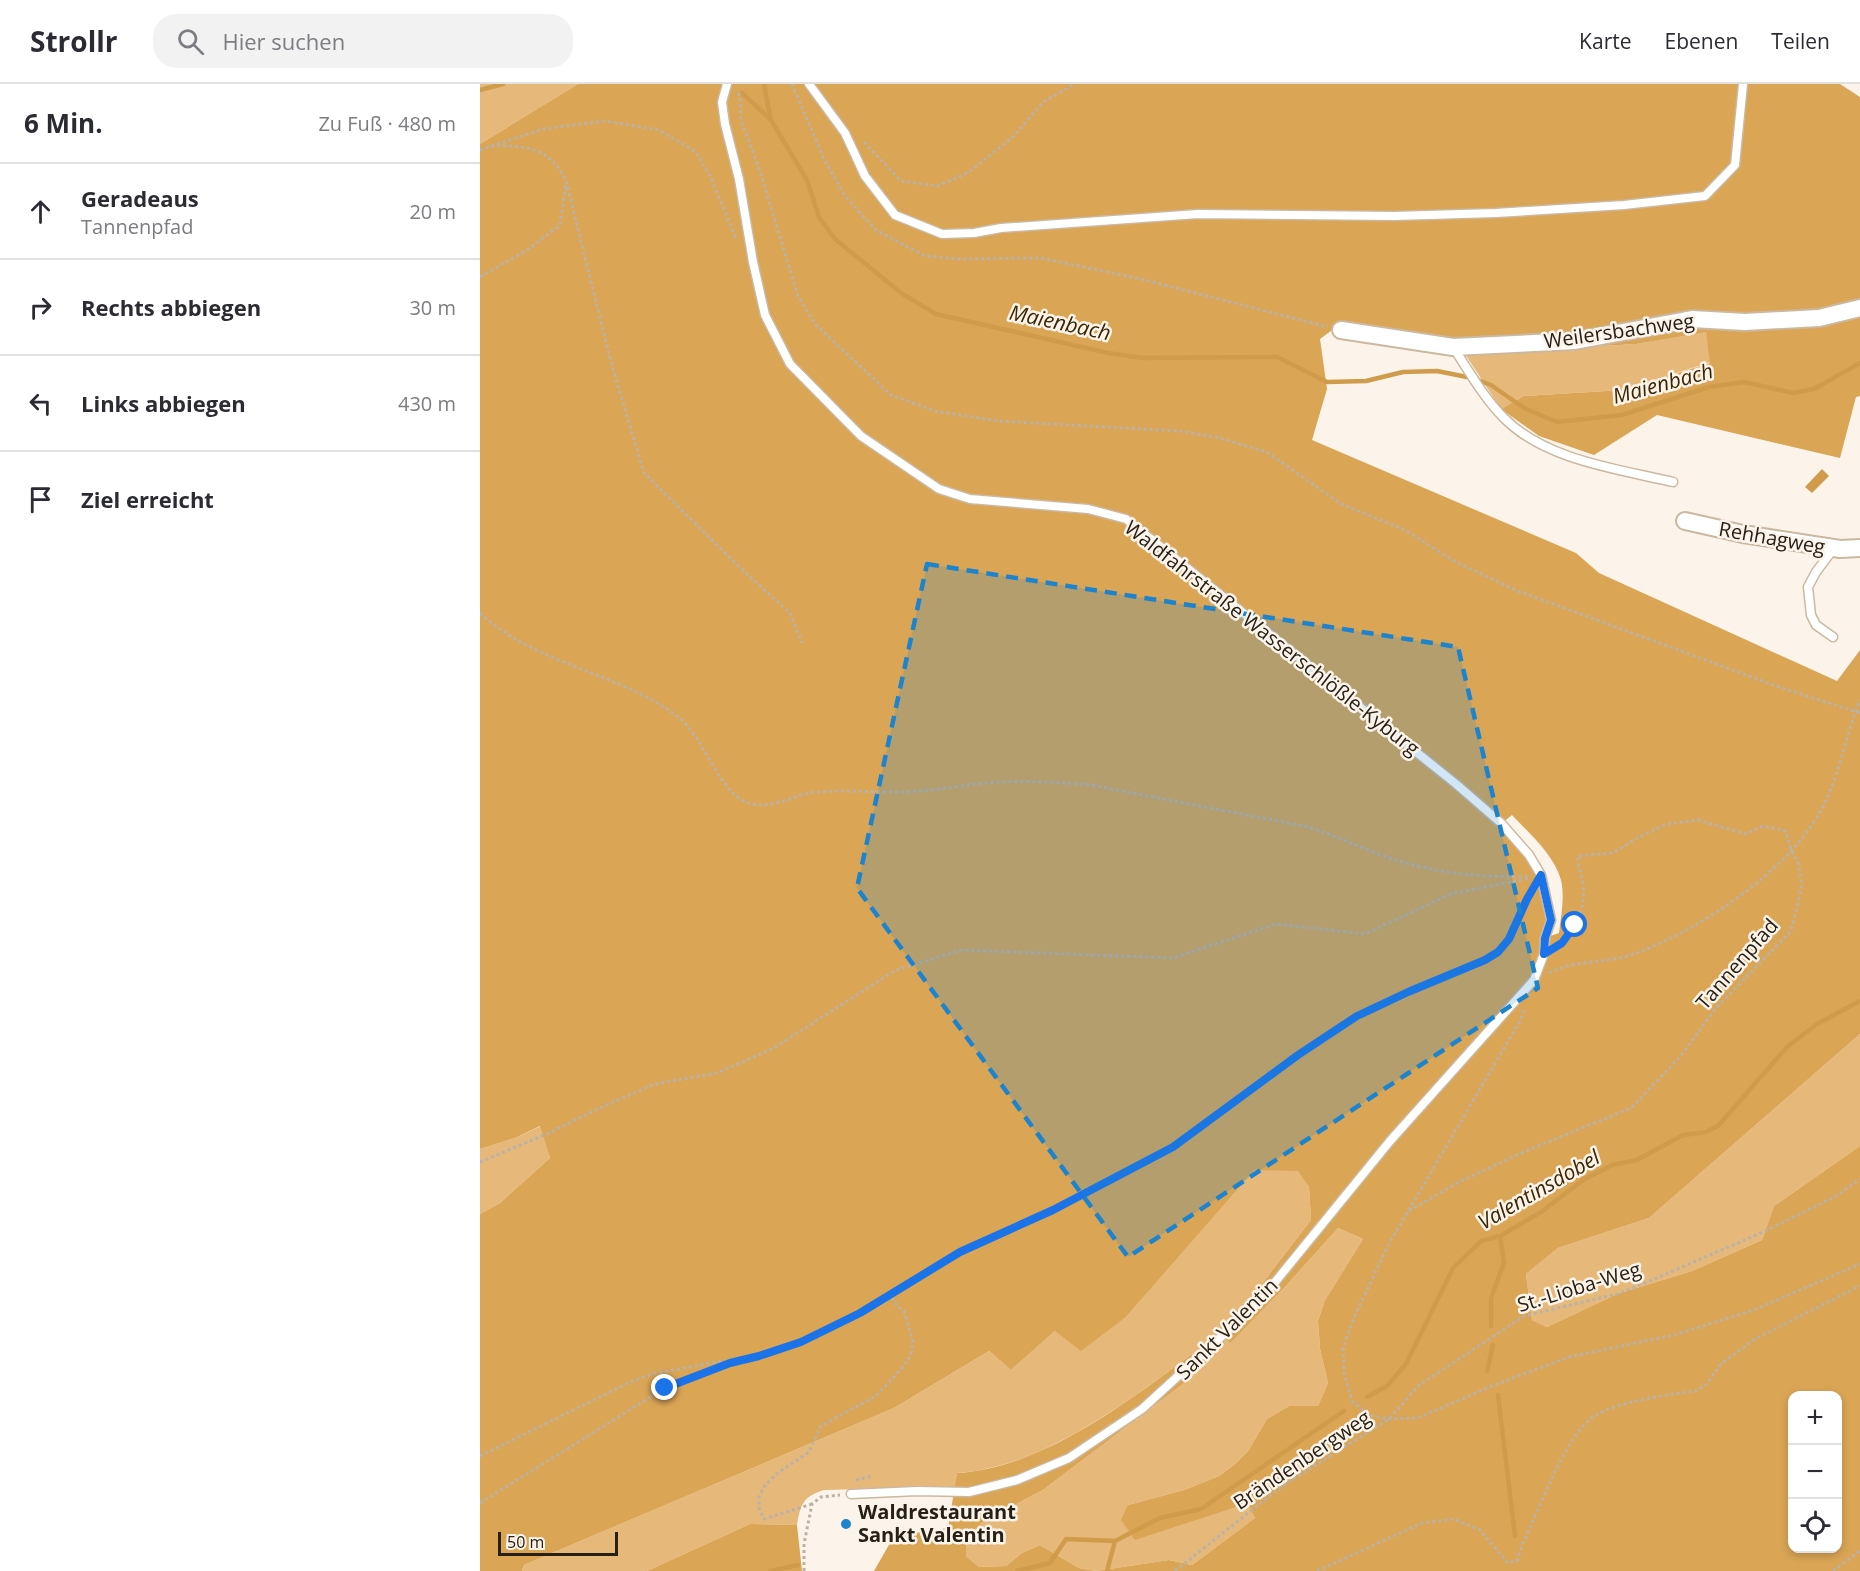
<!DOCTYPE html>
<html lang="de">
<meta charset="utf-8">
<style>
:root{--surface:#fff;--page:#f2f2f3;--text:#2b2b33;--muted:#7c7c81;--line:#e1e1e2}
body{margin:0;font-family:"Open Sans",sans-serif;background:var(--page);color:var(--text)}
.controls{position:absolute;right:18px;bottom:18px;display:grid;overflow:hidden;border-radius:12px;box-shadow:0 3px 9px #0003}
.controls button{width:54px;height:54px;display:grid;place-items:center;padding:0;border:0;border-bottom:2px solid var(--line);background:var(--surface);color:var(--text);font:30px sans-serif}
.scale{position:absolute;left:18px;bottom:15px;width:120px;box-sizing:border-box;padding-left:6px;border:3px solid #272016;border-top:0;font-size:16px;line-height:21px;white-space:nowrap;color:#272016;-webkit-text-stroke:4px #fcf4ea;paint-order:stroke}
.stop{position:absolute;width:18px;height:18px;margin:-14px;border:4px solid #1a73e8;border-radius:50%;background:#fff}
.stop.end{background:#1a73e8;border-color:#fff;box-shadow:0 2px 6px #0008}
.list{margin:0;padding:0;list-style:none}
h2{display:flex;justify-content:space-between;align-items:center;height:78px;margin:0;padding:0 24px;font-size:26px}
h2 small{font-size:20px;font-weight:400;color:var(--muted)}
.list li{display:grid;grid-template-columns:39px 1fr auto;gap:18px;align-items:center;box-sizing:border-box;height:96px;padding:0 24px;border-top:2px solid var(--line)}
.list b{display:block;font-size:22px;white-space:nowrap}
.list p{margin:0;font-size:20px;white-space:nowrap;color:var(--muted)}
.list em{font-size:20px;font-style:normal;color:var(--muted)}
.icon{flex:none;width:33px;height:33px;fill:none;stroke:currentColor;stroke-width:2;stroke-linecap:round;stroke-linejoin:round}
.map{position:relative;flex:none;width:1380px;height:1487px;overflow:hidden}
header{display:flex;align-items:center;gap:36px;box-sizing:border-box;height:84px;padding:0 30px;background:var(--surface);border-bottom:2px solid var(--line)}
header strong{font-size:28px}
nav{display:flex;gap:33px;margin-inline-start:auto;font-size:21px}
.search{width:420px;height:54px;background:var(--page);display:flex;align-items:center;gap:15px;box-sizing:border-box;padding:0 21px;border-radius:24px;color:var(--muted);font-size:22px}
main{display:flex}
aside{flex:1;background:var(--surface)}
.map>svg:first-child{display:block}
.green{fill:#e6b97a}
.forest{fill:#daa555;fill-rule:evenodd}
.water{fill:#d09b4b}
.lines{fill:none;stroke-linecap:round;stroke-linejoin:round}
.stream{stroke:#d09b4b;stroke-width:4.5}
.service-casing{stroke:#cbb89e;stroke-width:11}
.minor-casing{stroke:#cbb89e;stroke-width:20}
.path{stroke:#b9b2a8;stroke-width:3;stroke-dasharray:3 3;stroke-linecap:butt}
.service{stroke:#fff;stroke-width:8}
.minor{stroke:#fff;stroke-width:16}
.route{stroke:#1a73e8;stroke-width:8}
.marked{fill:#1c83ce;fill-opacity:0.2;stroke:#1c83ce;stroke-width:4.5;stroke-dasharray:12 8;stroke-linejoin:round}
.poi-dot{fill:#1c83ce;stroke:#fcf4ea;stroke-width:2}
.labels{text-anchor:middle;stroke-width:5;stroke-linejoin:round;paint-order:stroke}
.street-label{font-size:20px;fill:#272016;stroke:#fcf4ea}
.poi-label{font-size:20px;font-weight:bold;fill:#272016;stroke:#fcf4ea;text-anchor:start}
.water-label{font-size:21px;font-style:italic;fill:#3b2602;stroke:#fcf4ea}
</style>
<header>
<strong>Strollr</strong>
<div class="search"><svg class="icon" aria-label="search" viewBox="0 0 24 24"><circle cx="10" cy="10" r="6"/><path d="M15 15l6 6"/></svg>Hier suchen</div>
<nav><a>Karte</a><a>Ebenen</a><a>Teilen</a></nav>
</header>
<main>
<aside>
<h2>6 Min.<small>Zu Fuß · 480 m</small></h2>
<ul class="list">
<li><svg class="icon" aria-label="ahead" viewBox="0 0 24 24"><path d="M12 20V5M6 11l6-6 6 6"/></svg><div><b>Geradeaus</b><p>Tannenpfad</p></div><em>20 m</em></li>
<li><svg class="icon" aria-label="right" viewBox="0 0 24 24"><path d="M7 20v-9h11M14 6l5 5-5 5"/></svg><div><b>Rechts abbiegen</b></div><em>30 m</em></li>
<li><svg class="icon" aria-label="left" viewBox="0 0 24 24"><path d="M17 20v-9H6M10 6l-5 5 5 5"/></svg><div><b>Links abbiegen</b></div><em>430 m</em></li>
<li><svg class="icon" aria-label="arrive" viewBox="0 0 24 24"><path d="M6 21V4h12l-3 4 3 4H6"/></svg><div><b>Ziel erreicht</b></div></li>
</ul>
</aside>
<div class="map">
<svg width="1380" height="1487" viewBox="0 0 1380 1487">
<rect width="100%" height="100%" fill="#fcf4ea"/>
<path class="green" d="M0,0H98L0,60Z
M1226,247L1231,278L1143,306L1044,312L1021,325L985,270L1156,260Z
M1380,950V1062L1294,1122L1282,1156L1212,1187L1137,1210L1067,1243L1052,1236L1046,1190L1078,1164L1169,1134Z
M61,1042L70,1074L20,1119L0,1130V1065L35,1054Z
M773,1086H818L829,1103L831,1136L774,1210L739,1244L750,1258L805,1203L858,1144L883,1155L845,1216L838,1237L840,1265L848,1299L838,1322H809L787,1335L768,1367L755,1380L739,1392L704,1406L648,1421L769,1418L775,1434L712,1481L689,1476L616,1487L599,1484L560,1461L542,1469L526,1482L499,1483L486,1472V1453L504,1437L563,1406L703,1300L728,1278L719,1265C651,1315 563,1384 477,1389L475,1403L344,1406C323,1413 321,1419 317,1441L270,1440L167,1487H42L44,1481L414,1324L509,1267L531,1286L575,1247L647,1232Z"/>
<path class="forest" d="M98,0H1360L1380,13V312L1376,313L1360,374L1177,331L1114,371L1059,352L1021,325L1044,312L1143,306L1230,279L1226,248L1156,260L985,270L859,241L840,255L847,305L832,356L1096,469L1119,489L1357,597L1380,566V950L1169,1134L1078,1164L1046,1190L1052,1236L1067,1243L1137,1210L1212,1187L1282,1156L1294,1122L1380,1062V1487H394L414,1452L468,1444L477,1389C564,1384 651,1315 719,1265L728,1277L703,1300L563,1406L504,1437L486,1453V1472L499,1483L526,1482L542,1469L560,1461L599,1484L616,1487L689,1476L712,1481L775,1434L768,1419L655,1456L641,1436L648,1421L704,1406L739,1392L755,1380L768,1367L787,1335L809,1322H838L848,1299L840,1265L838,1237L845,1216L883,1155L858,1144L805,1203L750,1259L738,1245L774,1210L831,1136L829,1103L818,1087L774,1086L647,1232L601,1267L575,1247L531,1286L509,1267L414,1324L44,1481L42,1487H0V1130L20,1119L70,1074L60,1042L35,1054L0,1065V60ZM1032,731C1049,749 1074,771 1081,796C1085,813 1081,832 1079,849L1065,854L1071,836L1061,791L1022,739ZM1312,1312H1358V1464H1312Z
M270,1440L317,1441L322,1487H167Z"/>
<path class="water" d="M1342,385L1349,392L1332,409L1325,403Z"/>
<g class="lines">
<path class="stream" d="M284,1L291,36L327,96L339,133L355,155L421,209L456,230L628,269L663,274L797,273L847,298L886,297L923,288L957,287L987,293
M0,6L23,0
M262,9L291,36
M998,296L1011,301L1044,324L1077,338L1142,331L1229,303L1264,298L1313,309L1334,305L1380,279
M1011,1242V1214L1024,1179L1020,1152
M1007,1287L1013,1261
M1018,1311L1035,1452
M887,1313L907,1302L926,1280L973,1184L1001,1157L1020,1152L1061,1128L1103,1096L1132,1081L1157,1076L1203,1051L1226,1048L1238,1042L1307,963L1337,940L1380,917
M290,1487L318,1481
M537,1487L570,1479L586,1455L635,1457L680,1434L721,1425L864,1327
M627,1487L635,1457"/>
<defs>
<path id="service" d="M247,0L242,18L245,40L259,95L273,178L285,231L310,280L381,352L459,405L490,415L608,425L646,435L976,700L1021,739L1049,771L1061,791L1071,836L1065,854L1064,870L1054,896L910,1057L778,1219L662,1325L589,1374L537,1396L489,1408L437,1407L371,1410
M329,0L365,49L385,92L415,131L462,150L494,149L521,144L718,130L914,132L1016,129L1144,121L1225,112L1255,81L1263,0
M973,263C989,287 1003,313 1024,334C1065,376 1138,385 1193,398
M1353,553L1336,541L1331,531L1328,503L1336,488L1354,464"/>
<path id="minor" d="M861,246L973,263L1095,257L1212,235L1265,238L1339,234L1380,224
M1205,437L1263,450L1360,465L1380,464"/>
</defs>
<use href="#service" class="service-casing"/>
<use href="#minor" class="minor-casing"/>
<path class="path" d="M312,0L344,75L365,112L396,146L445,172L477,175L561,174L661,195L848,243
M258,9L260,12L261,36L279,84L318,212L335,240L411,311L455,327L518,337L699,347L736,353L787,368L861,420L923,445L976,478L1038,507L1299,603L1380,629
M384,58L421,97L458,102L489,88L534,52L563,18L595,0
M11,62C45,61 70,63 86,97L132,282L164,389L252,476L310,529L322,559
M0,66L63,45L125,37L179,46L216,68L231,94L256,154
M0,193L47,166L80,141L86,99
M0,529C9,538 19,544 29,551C82,584 147,595 197,632C225,652 239,713 272,720C295,725 316,709 338,708C372,705 405,710 438,707C461,706 483,701 506,699C541,696 576,698 611,701L829,743C857,752 883,765 910,774C954,789 1001,794 1047,792
M1069,889C1096,875 1126,880 1154,870C1218,847 1307,788 1340,728C1360,692 1365,653 1380,616
M1044,926L1040,937L910,1158L875,1231L863,1264L864,1288L872,1317L889,1331L909,1335L938,1334L1012,1302L1089,1273L1194,1251L1274,1226L1380,1180
M0,1078L69,1049L124,1022L175,1000L237,989L294,964L414,887L481,866L693,874L796,840L885,850L971,810L1050,794
M929,1127L979,1098L1039,1070L1151,1024L1199,974L1236,924L1311,847L1322,802L1319,781L1311,766L1306,747L1283,742L1266,750L1218,736L1187,740L1159,753L1133,769L1098,772C1098,782 1101,791 1103,800C1106,823 1096,850 1076,862
M0,1372L150,1298L172,1290L242,1277L248,1278
M376,1396L393,1392
M0,1419L185,1304L250,1279L279,1272L321,1258L380,1229L480,1168L573,1126L693,1063L818,971L877,932L928,908L1005,876L1018,868L1029,855L1052,806
M332,1420L284,1435L279,1424V1413L285,1401L298,1389L329,1368L341,1342L396,1312L424,1282L431,1271L433,1258L424,1227L418,1223L410,1211
M324,1487V1460L332,1420L341,1413L360,1411
M695,1487L801,1403L909,1335L938,1302L1044,1232L1137,1210L1158,1202L1281,1149L1354,1113L1380,1095
M837,1487L942,1439L974,1435L1000,1446L1028,1479L1037,1477L1043,1459C1059,1426 1085,1352 1114,1332C1136,1318 1190,1310 1216,1307L1226,1301L1241,1280L1275,1255L1380,1202
M1353,1487L1380,1467"/>
<use href="#service" class="service"/>
<use href="#minor" class="minor"/>
</g>
<g class="lines">
<path class="route" d="M185,1304L250,1279L279,1272L321,1258L380,1229L480,1168L573,1126L693,1063L818,971L877,932L928,908L1005,876L1018,868L1029,855L1047,815L1061,791L1071,836L1065,854L1064,870L1082,859L1095,841"/>
</g>
<path class="marked" d="M447,480L978,563L1058,904L648,1173L377,804Z"/>
<circle class="poi-dot" cx="366" cy="1440" r="6"/>
<g class="labels">
<g class="street-label">
<text transform="translate(1139 247) rotate(-8)" y="7">Weilersbachweg</text>
<text transform="translate(1292 454) rotate(10)" y="7">Rehhagweg</text>
<text transform="translate(792 554) rotate(38)" y="7">Waldfahrstraße Wasserschlößle-Kyburg</text>
<text transform="translate(1257 880) rotate(-49)" y="7">Tannenpfad</text>
<text transform="translate(1099 1203) rotate(-17)" y="7">St.-Lioba-Weg</text>
<text transform="translate(747 1245) rotate(-45)" y="7">Sankt Valentin</text>
<text transform="translate(822 1376) rotate(-34)" y="7">Brändenbergweg</text>
</g>
<g class="poi-label">
<text x="378" y="1435">Waldrestaurant<tspan x="378" dy="23">Sankt Valentin</tspan></text>
</g>
<g class="water-label">
<text transform="translate(580 239) rotate(12)" y="7">Maienbach</text>
<text transform="translate(1183 300) rotate(-15)" y="7">Maienbach</text>
<text transform="translate(1059 1106) rotate(-30)" y="7">Valentinsdobel</text>
</g>
</g>
</svg>
<div class="controls">
<button>+</button>
<button>−</button>
<button><svg class="icon" aria-label="locate" viewBox="0 0 24 24"><circle cx="12" cy="12" r="6"/><path d="M12 2v4M12 18v4M2 12h4M18 12h4"/></svg></button>
</div>
<div class="scale">50 m</div>
<div class="stop" style="left:1095px;top:841px"></div>
<div class="stop end" style="left:185px;top:1304px"></div>
</div>
</main>
